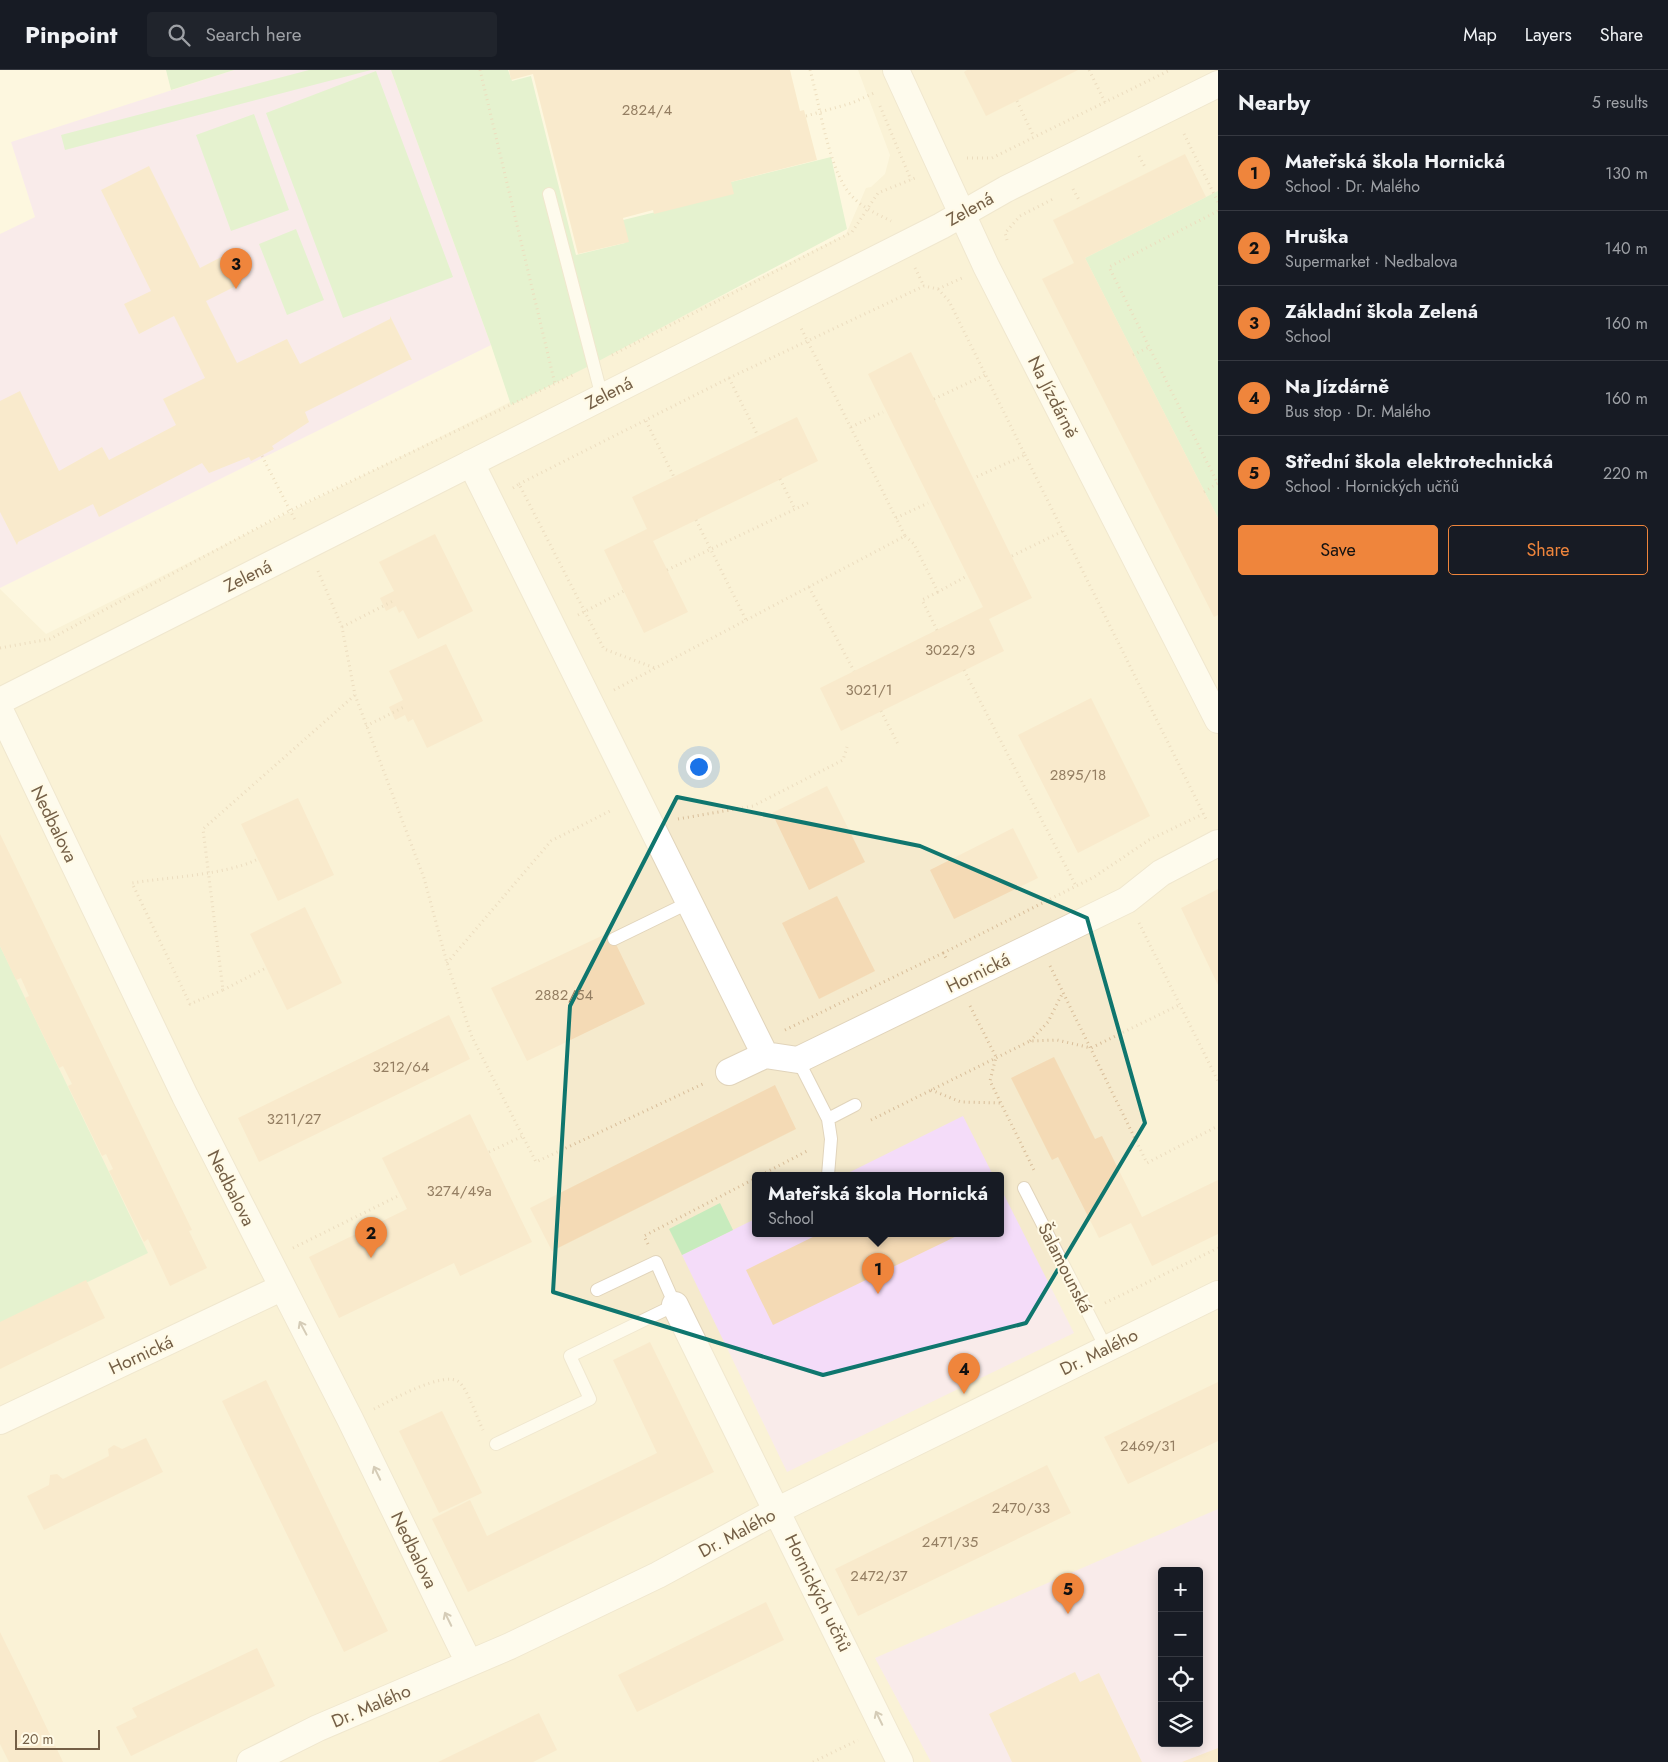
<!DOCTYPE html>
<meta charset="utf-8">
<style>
:root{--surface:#171b24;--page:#20242c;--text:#f1f3f6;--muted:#9ea1a6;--line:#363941;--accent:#ef853c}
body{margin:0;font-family:Jost,sans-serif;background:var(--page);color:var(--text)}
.controls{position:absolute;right:15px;bottom:15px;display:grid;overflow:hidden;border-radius:5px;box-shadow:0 2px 12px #0003}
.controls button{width:45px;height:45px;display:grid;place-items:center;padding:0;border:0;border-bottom:1px solid var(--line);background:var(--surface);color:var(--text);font:25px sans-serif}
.scale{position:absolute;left:15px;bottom:12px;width:85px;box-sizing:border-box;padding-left:5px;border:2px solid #745f46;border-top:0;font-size:14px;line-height:18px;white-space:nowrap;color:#745f46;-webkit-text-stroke:4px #fffae6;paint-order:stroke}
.you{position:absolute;left:698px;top:696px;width:18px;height:18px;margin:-12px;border:4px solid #fff;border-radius:50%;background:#1a73e8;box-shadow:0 0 0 8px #1a73e833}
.badge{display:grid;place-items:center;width:32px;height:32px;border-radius:50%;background:var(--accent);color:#111;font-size:16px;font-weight:700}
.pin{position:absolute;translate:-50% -41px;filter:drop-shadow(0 1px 2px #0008)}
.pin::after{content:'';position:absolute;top:26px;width:18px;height:15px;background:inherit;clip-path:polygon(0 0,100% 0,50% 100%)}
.popup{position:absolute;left:752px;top:1102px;width:252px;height:65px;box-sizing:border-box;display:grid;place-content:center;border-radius:5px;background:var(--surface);filter:drop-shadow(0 1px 4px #0005);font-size:16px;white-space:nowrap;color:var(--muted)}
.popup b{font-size:19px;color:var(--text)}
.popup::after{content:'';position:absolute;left:50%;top:100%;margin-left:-10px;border:10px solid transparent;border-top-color:var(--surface)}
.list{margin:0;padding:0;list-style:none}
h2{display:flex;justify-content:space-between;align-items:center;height:65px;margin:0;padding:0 20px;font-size:21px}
h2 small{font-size:16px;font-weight:400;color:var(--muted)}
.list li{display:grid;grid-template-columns:32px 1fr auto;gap:15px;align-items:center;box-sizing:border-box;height:75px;padding:0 20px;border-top:1px solid var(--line)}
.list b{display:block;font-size:19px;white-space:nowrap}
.list p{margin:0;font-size:16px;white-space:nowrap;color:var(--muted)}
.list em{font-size:16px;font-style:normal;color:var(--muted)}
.actions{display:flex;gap:10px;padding:15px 20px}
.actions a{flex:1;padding:11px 0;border:1px solid var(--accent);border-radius:5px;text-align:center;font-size:18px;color:var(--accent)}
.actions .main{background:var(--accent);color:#111}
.icon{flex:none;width:28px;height:28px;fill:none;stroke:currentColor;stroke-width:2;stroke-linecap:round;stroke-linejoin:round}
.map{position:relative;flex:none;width:1218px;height:1692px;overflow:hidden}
header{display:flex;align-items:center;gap:30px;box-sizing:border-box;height:70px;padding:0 25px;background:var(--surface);border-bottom:1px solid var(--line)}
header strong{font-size:24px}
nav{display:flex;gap:28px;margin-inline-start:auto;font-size:18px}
.search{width:350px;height:45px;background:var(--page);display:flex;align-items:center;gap:12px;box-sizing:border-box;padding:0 18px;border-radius:5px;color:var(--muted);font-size:19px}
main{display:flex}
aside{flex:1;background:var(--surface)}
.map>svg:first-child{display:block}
.residential{fill:#f5eacd;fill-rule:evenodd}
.education{fill:#f4dcf9;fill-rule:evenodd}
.green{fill:#c7ebbd}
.building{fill:#f4dab5}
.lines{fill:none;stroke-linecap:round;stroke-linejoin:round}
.service-casing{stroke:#e1d4bb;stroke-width:14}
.minor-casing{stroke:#e1d4bb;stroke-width:28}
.path{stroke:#d8bd99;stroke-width:3;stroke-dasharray:1 4;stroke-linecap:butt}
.service{stroke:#fff;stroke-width:12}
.minor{stroke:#fff;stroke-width:26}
.oneway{stroke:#a59787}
.marked{fill:none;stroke:#0f766e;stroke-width:4;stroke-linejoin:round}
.labels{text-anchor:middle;stroke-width:4;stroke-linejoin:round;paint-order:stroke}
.number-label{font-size:15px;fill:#947e62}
.street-label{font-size:18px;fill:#745f46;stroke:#fffae6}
</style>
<header>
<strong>Pinpoint</strong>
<div class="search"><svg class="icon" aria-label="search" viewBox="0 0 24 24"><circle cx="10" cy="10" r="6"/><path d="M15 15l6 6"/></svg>Search here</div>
<nav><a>Map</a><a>Layers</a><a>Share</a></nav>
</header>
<main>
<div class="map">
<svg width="1218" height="1692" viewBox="0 0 1218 1692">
<rect width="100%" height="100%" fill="#fdf7df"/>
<path class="residential" d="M858,0H1218V1692H0V519L46,564L846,164L866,118L871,117L885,104L890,85ZM756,1105H1000V1163H756ZM1162,1501H1199V1673H1162Z"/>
<path class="education" d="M234,0H391L491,275L0,518V164L35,147L11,72Z
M963,1046L993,1105H844Z
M1001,1119L1074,1263L787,1402L682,1185L755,1149L756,1163H1000Z
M1218,1439V1692H931L875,1588ZM1162,1501H1199V1673H1162Z"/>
<path class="green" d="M166,0H234L171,20Z
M309,0H371L65,80L61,65Z
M391,0H508L512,11L531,6L576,185L625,173L619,151L729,124L727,113L831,87L847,159L593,294L511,335L491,275Z
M376,1L453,207L343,248L266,43Z
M254,44L289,140L231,161L196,65Z
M1218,121V448L1085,188Z
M296,159L324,230L287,245L259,174Z
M0,876L148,1183L0,1254Z
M720,1133L733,1160L682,1185L669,1159Z"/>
<path class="building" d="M509,0H790L800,41L804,40L817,90L731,112L734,124L654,144L653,140L623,148L629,172L578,184L533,4L511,10Z
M967,0H1078L986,46L964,2Z
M1185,84L1206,127L1085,188L1218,448V545L1214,547L1042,209L1074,193L1053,150Z
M149,96L200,198L227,184L242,213L206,231L237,293L287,269L300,294L390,249V246L412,290H409L305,342L309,352L272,376L274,379L251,391L249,387L209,403L202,393L99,447L93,434L18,472L17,475L0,442V331L20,321L59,401L102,377L109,390L176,355L163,329L205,308L174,246L139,264L124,234L151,221L101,120Z
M911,282L1032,528L989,549L1004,581L841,661L820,618L983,537L868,304Z
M797,347L818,391L653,471L688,542L644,563L604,480L647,459L632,427Z
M435,464L473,541L418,569L403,540L399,543L396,536L386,541L380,528L394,521L379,492Z
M446,574L483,651L427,678L413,649L408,652L405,645L395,650L389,637L403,630L389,601Z
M1091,628L1150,746L1078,783L1018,665Z
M827,716L865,792L809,820L772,743Z
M298,728L334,805L278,831L241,754Z
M1013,758L1038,808L954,849L930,800Z
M0,764L192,1160L189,1161L207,1198L170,1216L148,1169L144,1172L109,1101L113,1099L106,1084L102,1086L68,1016L72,1014L63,996L59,998L25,928L29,926L21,908L16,910L0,876Z
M1218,819V915L1181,838Z
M837,826L875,901L819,929L782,853Z
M305,837L342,913L287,940L250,864Z
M610,862L645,934L527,991L491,918Z
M449,945L470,989L259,1092L238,1048Z
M1054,987L1095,1069L1102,1066L1142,1147L1218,1110V1164L1152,1196L1131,1153L1099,1168L1058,1087L1052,1090L1011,1008Z
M775,1015L796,1059L552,1181L530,1138Z
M470,1044L532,1172L460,1206L454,1193L339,1248L309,1187L407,1139L382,1088Z
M821,1163H963L773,1255L746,1200Z
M86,1210L105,1248L0,1299V1252Z
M650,1272L714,1402L468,1522L432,1449L470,1430L487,1466L657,1383L613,1290Z
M266,1310L388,1561L344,1582L222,1331Z
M1218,1312V1371L1128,1414L1104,1367Z
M442,1341L482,1423L439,1443L399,1361Z
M146,1368L163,1402L44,1460L27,1426L49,1415L50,1405L57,1404L63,1409L109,1386L108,1379L114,1375L122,1379Z
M1047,1395L1071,1443L858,1546L835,1499Z
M766,1532L784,1570L637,1642L618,1605Z
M0,1562L33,1629L63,1692H9L0,1674Z
M257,1578L275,1616L131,1686L116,1657L137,1647L132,1638Z
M1075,1602L1080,1612L1099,1603L1142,1692H1012L989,1644Z
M539,1643L557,1680L533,1692H438Z
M1218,1678V1692H1182Z"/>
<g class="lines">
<defs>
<path id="service" d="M549,124L602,327
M614,869L690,832
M798,990L828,1049L831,1069L828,1105
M828,1049L855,1035
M1024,1118L1106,1278
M496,1374L590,1329L570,1286L675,1235L656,1192L597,1220"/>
<path id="minor" d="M896,0L986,196L1218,650
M471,393L765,985
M0,631L941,156L1006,119L1218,14
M0,640L185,1026L350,1349L469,1593
M729,1002L765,985L798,990L1127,830L1161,803L1218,773
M675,1235L900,1692
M0,1351L281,1218
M250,1692L318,1658L510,1576L658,1505L778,1440L1218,1224"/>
</defs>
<use href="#service" class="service-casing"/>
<use href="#minor" class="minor-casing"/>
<path class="path" d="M480,0L555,314
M810,0C820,35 827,91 847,120C858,136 875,143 891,151
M1089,0L1105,32
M1017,31L1034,67
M880,36L911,110
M806,46L852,33L874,23
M1184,64L1218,132
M1139,86L1145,97
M967,88H992L1170,0
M1073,119L1079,130
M1218,141L1109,197L1218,414
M1007,170L1005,163L1020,146L1055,128
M915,198L924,216
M938,219L962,208
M612,285L852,162L878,123L915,108
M1133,285L1149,277
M729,308L758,366
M934,329L985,305
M646,351L674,407
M851,357L883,342
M1025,385L1206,749
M262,386L296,452
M780,409L795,439
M519,414L729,308L924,216L938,219L949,231L1025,385L974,408
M513,418L519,414L604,579L655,598
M1204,422L1218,413
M896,448L928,433
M696,450L746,550
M905,466L914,474L938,522L965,507
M1012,486L1063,461
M667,500L810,432
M318,501L342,557L355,625L424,808L447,893L472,967L536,1092L705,1013
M809,517L854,601
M578,545L624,521
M342,557L395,530
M937,560L922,530L938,522
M0,578L50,569L291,440L575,304
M964,600L1076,816
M614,620L905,466L801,258
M881,641L898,674
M366,656L404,637
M678,749L753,736L843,690L847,677
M256,790C224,805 169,807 132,813L190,934L223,920L203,759L355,625
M1139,853L1218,1011
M943,883L1094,807L1149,770L1203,744
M447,893L551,771L612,740
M1050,896L1147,1093L1218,1056
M223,920L264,899
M970,936L996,987L990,1011L1034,1100
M785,960L943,883L946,888
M1030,971L1048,952L1063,922
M931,1020L961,1032L1000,1033
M871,1050L1030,971L1057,970L1091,978L1179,935
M489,1082L523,1066
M761,1105L809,1080
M648,1174L644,1166L756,1108
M293,1178L400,1125
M1105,1233L1218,1178
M374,1339C390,1331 444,1300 459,1312C467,1318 478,1350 483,1360
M813,1692L858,1670"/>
<use href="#service" class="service"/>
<use href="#minor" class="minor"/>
</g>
<defs><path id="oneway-shaft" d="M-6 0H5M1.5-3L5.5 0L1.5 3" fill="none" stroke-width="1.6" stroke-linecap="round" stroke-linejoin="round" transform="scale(1.25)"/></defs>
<g class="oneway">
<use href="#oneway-shaft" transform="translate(303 1258) rotate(-118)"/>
<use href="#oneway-shaft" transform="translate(377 1403) rotate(-116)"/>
<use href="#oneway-shaft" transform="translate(448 1549) rotate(-116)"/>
<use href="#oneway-shaft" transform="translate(879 1648) rotate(-116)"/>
</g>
<path d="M0 0H1218V1692H0ZM677,727L920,776L1087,848L1145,1053L1026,1253L823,1305L553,1222L570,936Z" fill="#fdf7df" fill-opacity=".55" fill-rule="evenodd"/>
<path class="marked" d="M677,727L920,776L1087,848L1145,1053L1026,1253L823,1305L553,1222L570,936Z"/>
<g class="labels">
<g class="number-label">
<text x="647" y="45">2824/4</text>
<text x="950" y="585">3022/3</text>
<text x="869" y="625">3021/1</text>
<text x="1078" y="710">2895/18</text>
<text x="564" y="930">2882/54</text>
<text x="401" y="1002">3212/64</text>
<text x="294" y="1054">3211/27</text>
<text x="459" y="1126">3274/49a</text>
<text x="1148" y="1381">2469/31</text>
<text x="1021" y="1443">2470/33</text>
<text x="950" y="1477">2471/35</text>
<text x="879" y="1511">2472/37</text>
</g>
<g class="street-label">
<text transform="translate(970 139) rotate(-29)" y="6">Zelená</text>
<text transform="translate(609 323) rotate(-27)" y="6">Zelená</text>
<text transform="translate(1053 327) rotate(63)" y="6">Na Jízdárně</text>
<text transform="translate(248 506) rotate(-26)" y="6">Zelená</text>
<text transform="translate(54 754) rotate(64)" y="6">Nedbalova</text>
<text transform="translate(978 903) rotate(-26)" y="6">Hornická</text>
<text transform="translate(231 1118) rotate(63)" y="6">Nedbalova</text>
<text transform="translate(1065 1198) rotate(63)" y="6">Šalamounská</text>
<text transform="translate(1099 1282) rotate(-26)" y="6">Dr. Malého</text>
<text transform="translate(141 1285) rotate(-25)" y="6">Hornická</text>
<text transform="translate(737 1463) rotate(-28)" y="6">Dr. Malého</text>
<text transform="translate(414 1480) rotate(64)" y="6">Nedbalova</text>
<text transform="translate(818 1523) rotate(64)" y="6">Hornických učňů</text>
<text transform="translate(371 1636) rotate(-23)" y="6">Dr. Malého</text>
</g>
</g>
</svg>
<div class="controls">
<button>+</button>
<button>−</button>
<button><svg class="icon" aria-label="locate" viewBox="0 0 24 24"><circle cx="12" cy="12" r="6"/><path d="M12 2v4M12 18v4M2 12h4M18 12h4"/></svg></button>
<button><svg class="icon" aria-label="layers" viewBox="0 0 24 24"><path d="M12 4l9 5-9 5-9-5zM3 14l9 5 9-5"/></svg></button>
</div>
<div class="scale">20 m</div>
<div class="you"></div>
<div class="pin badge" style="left:878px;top:1224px">1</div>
<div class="popup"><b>Mateřská škola Hornická</b>School</div>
<div class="pin badge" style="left:371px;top:1188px">2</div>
<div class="pin badge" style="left:236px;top:219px">3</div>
<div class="pin badge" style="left:964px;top:1324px">4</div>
<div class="pin badge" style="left:1068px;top:1544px">5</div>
</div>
<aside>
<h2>Nearby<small>5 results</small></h2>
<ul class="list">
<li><span class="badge">1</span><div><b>Mateřská škola Hornická</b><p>School · Dr. Malého</p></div><em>130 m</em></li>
<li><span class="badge">2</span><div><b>Hruška</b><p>Supermarket · Nedbalova</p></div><em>140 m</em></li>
<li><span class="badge">3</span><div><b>Základní škola Zelená</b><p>School</p></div><em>160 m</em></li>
<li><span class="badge">4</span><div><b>Na Jízdárně</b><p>Bus stop · Dr. Malého</p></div><em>160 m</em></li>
<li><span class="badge">5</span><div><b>Střední škola elektrotechnická</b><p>School · Hornických učňů</p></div><em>220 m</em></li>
</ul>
<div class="actions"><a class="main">Save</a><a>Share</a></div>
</aside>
</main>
